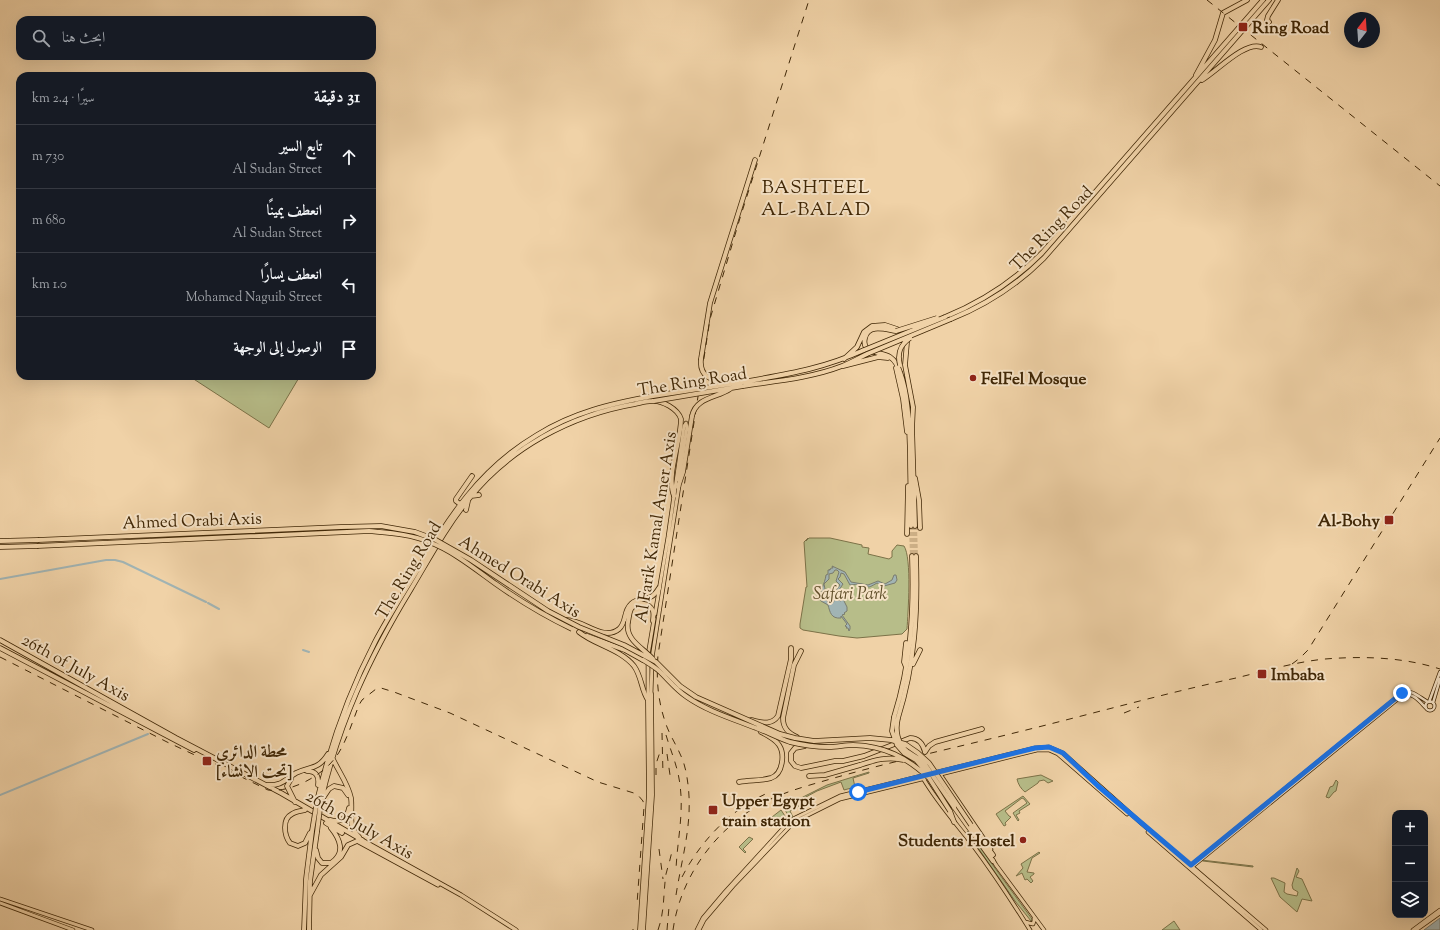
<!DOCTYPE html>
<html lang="ar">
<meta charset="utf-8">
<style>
:root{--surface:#171b24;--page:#242831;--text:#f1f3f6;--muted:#9ea1a6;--line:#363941}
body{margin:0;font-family:"Sorts Mill Goudy",Amiri,serif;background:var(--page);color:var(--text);direction:rtl}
.controls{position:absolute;right:12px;bottom:12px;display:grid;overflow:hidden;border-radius:8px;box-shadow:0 4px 16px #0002}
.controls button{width:36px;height:36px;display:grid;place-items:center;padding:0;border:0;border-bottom:1px solid var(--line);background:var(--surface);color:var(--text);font:20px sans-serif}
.compass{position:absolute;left:1344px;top:12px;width:36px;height:36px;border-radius:50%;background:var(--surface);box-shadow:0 4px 16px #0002;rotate:17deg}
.stop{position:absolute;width:12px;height:12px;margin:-9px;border:3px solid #1a73e8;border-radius:50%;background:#fff}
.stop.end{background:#1a73e8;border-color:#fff;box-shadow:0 1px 4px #0008}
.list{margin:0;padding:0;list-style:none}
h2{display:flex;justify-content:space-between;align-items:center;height:52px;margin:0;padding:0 16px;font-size:17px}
h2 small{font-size:13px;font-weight:400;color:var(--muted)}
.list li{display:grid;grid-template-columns:26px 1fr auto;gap:12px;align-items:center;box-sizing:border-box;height:64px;padding:0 16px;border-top:1px solid var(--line)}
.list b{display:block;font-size:15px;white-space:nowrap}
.list p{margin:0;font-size:13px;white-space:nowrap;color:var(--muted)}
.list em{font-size:13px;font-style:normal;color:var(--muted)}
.icon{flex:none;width:22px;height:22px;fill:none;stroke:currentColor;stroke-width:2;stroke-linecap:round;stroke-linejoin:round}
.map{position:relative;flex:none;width:1440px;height:930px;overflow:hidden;direction:ltr}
.search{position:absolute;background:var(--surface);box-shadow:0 4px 16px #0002;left:16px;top:16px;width:360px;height:44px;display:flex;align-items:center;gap:10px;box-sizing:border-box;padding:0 14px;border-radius:12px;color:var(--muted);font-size:15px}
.panel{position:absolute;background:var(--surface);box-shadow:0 4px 16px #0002;left:16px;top:72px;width:360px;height:308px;border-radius:12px;direction:rtl}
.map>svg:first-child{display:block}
.green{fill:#b7bd89;stroke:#7c7248}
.water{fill:#a1b4b4;stroke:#7a7c6e;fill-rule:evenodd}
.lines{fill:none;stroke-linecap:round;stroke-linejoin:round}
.canal{stroke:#a1b4b4;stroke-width:2}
.motorway-tunnel{stroke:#cdb087;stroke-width:4;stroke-dasharray:4 2;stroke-linecap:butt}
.secondary-casing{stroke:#402706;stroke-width:4}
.primary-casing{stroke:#402706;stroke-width:4.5}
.trunk-casing{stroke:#402706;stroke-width:5}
.motorway-casing{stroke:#402706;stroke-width:5.5}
.secondary{stroke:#f5e2c6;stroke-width:2.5}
.primary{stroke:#f0d2a7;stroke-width:3}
.trunk{stroke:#f0d2a7;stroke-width:3.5}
.motorway{stroke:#f0d2a7;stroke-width:4}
.rail{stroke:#402706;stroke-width:1;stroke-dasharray:7 7;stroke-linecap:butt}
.motorway-bridge-casing{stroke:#402706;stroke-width:5.5;stroke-linecap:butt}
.motorway-bridge{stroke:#f0d2a7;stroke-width:4}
.route{stroke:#1a73e8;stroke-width:5}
.poi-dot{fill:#8f2418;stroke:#f5e2c6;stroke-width:1.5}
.labels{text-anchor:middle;stroke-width:4;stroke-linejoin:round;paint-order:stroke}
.poi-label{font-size:17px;font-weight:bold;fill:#402706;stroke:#f5e2c6;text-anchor:start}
.street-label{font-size:17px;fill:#402706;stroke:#f5e2c6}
.park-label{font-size:17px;font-style:italic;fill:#5e4c27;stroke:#f5e2c6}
.quarter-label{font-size:19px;letter-spacing:1px;fill:#402706;stroke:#f5e2c6}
</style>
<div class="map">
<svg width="1440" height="930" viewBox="0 0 1440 930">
<rect width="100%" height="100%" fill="#f0d2a7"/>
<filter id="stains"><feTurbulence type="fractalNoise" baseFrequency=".005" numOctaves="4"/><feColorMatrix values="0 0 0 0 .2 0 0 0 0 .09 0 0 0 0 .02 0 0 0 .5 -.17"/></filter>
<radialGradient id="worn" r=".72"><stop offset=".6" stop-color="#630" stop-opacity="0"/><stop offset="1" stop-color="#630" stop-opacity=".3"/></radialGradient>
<path class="green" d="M189,376H300L269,428Z
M808,538L806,541L809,538H830L862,545V547L869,548L868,554L889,559L892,557V551L897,545L904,546C912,558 908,613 907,629L902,634L857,638L839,636L803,630L800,628V624L806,587H807L804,542Z
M869,772V773L853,778L855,787L844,790L841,782L817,791L793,804L794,807L798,805L799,806L790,811L793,817L791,818L786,812L785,806L827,785Z
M1041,775L1053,781L1048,783L1044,780L1039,781L1038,783L1025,792C1021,789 1018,784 1017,779Z
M1336,780L1338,782L1336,791L1334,792L1329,798L1326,797L1330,787L1333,786Z
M1023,796L1030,804L1019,811L1020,813L1016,815L1019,820L1018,821L1013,813L1027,803L1024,799L1022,798L1005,811L1009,816L1011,817L1005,823L1006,825L1004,826L996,814Z
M781,810L785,816L786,819L781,820L778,817L774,820L772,817Z
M968,831L1032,919V920L1031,921L1015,901L967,832Z
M749,837L753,839L743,849L746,852L745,853L739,847Z
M1039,852L1040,853L1032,858L1027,872L1034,873V874L1030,877L1033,881L1031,883L1027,879L1025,880L1022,873L1016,876L1023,868L1021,864Z
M1201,860L1253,866V867L1203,861Z
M1297,868L1299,871L1296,877L1302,879L1312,901L1302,899L1297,912L1280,897L1271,878H1274L1285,883L1284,892L1287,894L1297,896L1298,892L1293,889L1292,885Z
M1174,921L1180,930H1162Z"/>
<path class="water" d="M832,566L845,572L851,582L868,585L878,581L885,584L892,580L894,575H896L897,580L895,583L884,586L877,583C865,590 871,586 861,584C857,584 854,585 850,585L844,574L841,573L840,577L838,579L843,584L837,593L843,595L844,601L847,607V611L844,613L845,614L842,615L850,626V629L849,631L848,628H846L847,627L845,626L847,624L841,616V618C831,619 830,612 828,605L821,601C819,591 825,584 826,575L828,574V570H830L829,569L830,570L831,568H833ZM835,570H837L839,572L836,581L840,585L835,592L837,595H842L843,599L841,601L838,600L839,598H835V600H833L834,602H828L823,597V592L825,589L824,584L829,579V574L833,573Z
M1440,918V930H1424Z"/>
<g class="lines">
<path class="canal" d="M0,579L106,560H115L123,562L206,602
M208,603L219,609
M303,650L309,652
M0,795L148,734"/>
<path class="motorway-tunnel" d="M911,526L912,556
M915,526L916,556"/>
<defs>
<path id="secondary" d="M1425.5 706a4.5 4.5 0 1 1 9 0a4.5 4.5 0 1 1-9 0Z
M1429,702L1440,672
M1433,703L1440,679
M1191,865L1402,693C1411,688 1420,698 1428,702
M1192,867L1403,695C1413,692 1420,702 1426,708"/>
<path id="primary" d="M679,480L687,427L686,423
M655,614L668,537L684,426L686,423
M648,655L654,619
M652,658L679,486
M651,694L652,664
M648,697V661
M940,774L991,849
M937,775L1037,750H1049L1058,754L1127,814
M923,778C937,802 955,822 972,844C993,872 1012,901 1030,930
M1148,832L1261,930
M993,860L996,865L1044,930
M0,899L92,930
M0,903L73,930
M1025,922L1033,924L1034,921V918
M697,930L703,918L725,892L788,823L795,818L840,796L1035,748L1049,747L1063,753L1140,822L1266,930
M699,930L704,920L733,886L794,822L840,799L930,777
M1413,930L1440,910
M1416,930L1440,913"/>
<path id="trunk" d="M362,840L461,895L516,930
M357,841L438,885"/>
<path id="motorway" d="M1269,22L1267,20L1268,16L1278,0
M1196,75L1215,40L1223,13L1247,0
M1202,80C1217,71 1245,41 1261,47
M945,317C982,302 1014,281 1042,253L1263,0
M951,319C986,305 1017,285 1044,258L1269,0
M896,331C887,330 868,323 865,338C861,355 881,351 890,357C896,361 898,366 900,372C909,397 909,426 910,453C910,477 911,502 911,526
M701,359L710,303L755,160
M844,359L857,347L864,332L872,326L885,325L897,329L904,334L907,342L905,365L913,407L912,429
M843,366L878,357L888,358
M896,368L903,399L907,432
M743,382C788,374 822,369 864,350
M743,386C776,381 811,378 842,366C850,363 859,358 867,354
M912,427L915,526
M915,478L919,500L920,528
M678,487L683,472L692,416
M471,496L479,495
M460,504L456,501V499L472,476
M466,510L468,501
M907,534L908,486
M0,541L38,540
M0,547L37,546
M566,620C583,619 603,642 619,629C627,622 623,611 631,604C640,595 649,605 659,588
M628,622C629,618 629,613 631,609C637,601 649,602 653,611C654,615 653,618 653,621
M579,632C595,645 620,649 634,666C642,677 641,690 648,700L649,795L640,930
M587,636L625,650L643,660
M0,640L176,738L281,793L362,840
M0,648L194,750
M913,664L920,650
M906,667L904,662L906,643
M894,717C911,663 914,612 912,556
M898,718C915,663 918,613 916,556
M751,720C761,722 771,726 778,716L791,659V648
M797,737C788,733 783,728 783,718L794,665L801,651
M805,746L795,748L791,753V761L795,766L801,768L835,761H843L864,756L910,738C919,738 923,744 925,752
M925,752L929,746L935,742L982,729
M332,757C338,771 348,783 351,798C353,813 347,825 359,837
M307,771C317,771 319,777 318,785
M809,776L825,775L860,765
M291,779L287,786L295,802
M739,782C750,780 761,781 771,778C783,774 785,754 779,745C775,739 767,735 761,732
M267,785C282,786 284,780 296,773C311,766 318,770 328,754
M323,798L329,789L334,786L343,788L348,795
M317,801C330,746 349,692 375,642C387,619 401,597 415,574C449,518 478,470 537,435C574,412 610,404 653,396
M321,801C339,722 369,658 411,589C429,559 446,527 468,500C509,448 571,415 635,404C640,403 646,401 652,401C662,400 678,409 681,419C681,442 666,475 674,496
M954,807L993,861
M305,810C301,811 296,811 292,814C282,819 284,835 290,843L298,846L305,843L310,833
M950,811L954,822
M330,820C340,823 347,819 349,808
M326,823L342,833
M971,825L993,855
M316,850L318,858L322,863H331C346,853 340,839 331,828
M310,895L321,875L341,857L348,845L357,841
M304,930L306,879L312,831
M309,930L310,881L317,832
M643,930L652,795L651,694"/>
</defs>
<use href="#secondary" class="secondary-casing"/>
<use href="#primary" class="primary-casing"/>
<use href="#trunk" class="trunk-casing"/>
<use href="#motorway" class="motorway-casing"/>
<use href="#secondary" class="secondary"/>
<use href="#primary" class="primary"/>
<use href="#trunk" class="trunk"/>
<use href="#motorway" class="motorway"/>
<path class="rail" d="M1207,0L1440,186
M0,657L167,742L199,757
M1292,664L1300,658L1308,650L1440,438
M1124,713L1139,707
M662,733L663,775
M666,735C671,752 678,767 680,785C684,814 677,842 676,870
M667,754L670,775
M215,764L268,790C290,793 322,776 335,758C345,746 353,720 359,705L362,700L376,689L381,688L394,692L450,713L598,782L637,794L643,801L644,807L637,904
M656,775V764L660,752
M659,849L663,879
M682,877C701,840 732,808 770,792
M676,895C683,851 695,817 686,772C683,755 673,742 667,727C658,703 656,681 658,655L710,319L740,218L809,0
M633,930V929
M658,930C665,910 663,894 666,874C668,866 671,858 672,850
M667,930L669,907
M673,930C680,880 711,835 754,808C778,793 807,786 834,778C894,761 954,748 1014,733C1088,715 1162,694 1236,678C1265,671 1295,662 1325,659C1363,656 1403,657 1440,669"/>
<defs>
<path id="motorway-bridge" d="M896,331L937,318
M864,350L945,317
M867,354L951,319
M701,359C699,378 713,380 727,383
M900,365C897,353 900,345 910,338
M653,396L743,382
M654,401L743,386
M692,416C696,397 717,398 730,389
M38,540L341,527L381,526L415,532L434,539L471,560L548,611L579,627L624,645L656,662L680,686L696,697L780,734L795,738L814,741L870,738L891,740L905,744L918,753L929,763L971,825
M37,546L369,531C389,533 410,534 429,542C453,551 475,569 496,584C520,601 545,616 572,629
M628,622C625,640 642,647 653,659
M643,660C648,663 653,666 658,670C668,679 675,689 687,697C707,711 733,719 756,728C767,732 778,738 790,742C802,745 816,747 829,747C837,747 845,745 853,745C885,746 906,757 929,778
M894,717L892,731L897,745L904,753L916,760L923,768L929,778L950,811
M898,718C895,730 897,744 908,752C914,756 919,758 924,763L954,807
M860,765C875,760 888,756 904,760
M312,831L317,801
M317,832L321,801"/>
</defs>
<use href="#motorway-bridge" class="motorway-bridge-casing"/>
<use href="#motorway-bridge" class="motorway-bridge"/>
</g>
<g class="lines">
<path class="route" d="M858,792L1035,748L1049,747L1063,753L1098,786L1191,865L1402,693"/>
</g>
<g class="poi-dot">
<rect x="1238" y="22" width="10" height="10" rx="2"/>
<circle cx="973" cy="378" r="4"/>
<rect x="1384" y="515" width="10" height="10" rx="2"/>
<rect x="1257" y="669" width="10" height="10" rx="2"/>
<rect x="202" y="756" width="10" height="10" rx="2"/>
<rect x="708" y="805" width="10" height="10" rx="2"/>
<circle cx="1023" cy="840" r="4"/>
</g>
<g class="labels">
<g class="poi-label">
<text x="1252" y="33">Ring Road</text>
<text x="981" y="384">FelFel Mosque</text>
<text x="1380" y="526" text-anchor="end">Al-Bohy</text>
<text x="1271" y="680">Imbaba</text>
<text x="216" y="757">محطة الدائري<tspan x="216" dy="20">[تحت الانشاء]</tspan></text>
<text x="722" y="806">Upper Egypt<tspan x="722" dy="20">train station</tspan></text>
<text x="1015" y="846" text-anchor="end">Students Hostel</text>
</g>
<g class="street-label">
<text transform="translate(1051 228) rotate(-46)" y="6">The Ring Road</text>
<text transform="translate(692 381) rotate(-9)" y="6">The Ring Road</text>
<text transform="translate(192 520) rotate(-2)" y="6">Ahmed Orabi Axis</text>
<text transform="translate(655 527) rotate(-81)" y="6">Al Farik Kamal Amer Axis</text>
<text transform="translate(408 570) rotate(-59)" y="6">The Ring Road</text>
<text transform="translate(520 576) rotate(32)" y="6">Ahmed Orabi Axis</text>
<text transform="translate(76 667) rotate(29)" y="6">26th of July Axis</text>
<text transform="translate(360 824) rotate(30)" y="6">26th of July Axis</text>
</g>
<g class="park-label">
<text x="850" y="599">Safari Park</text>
</g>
<g class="quarter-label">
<text x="816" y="193">BASHTEEL<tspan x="816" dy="22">AL-BALAD</tspan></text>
</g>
</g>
<rect width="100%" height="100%" filter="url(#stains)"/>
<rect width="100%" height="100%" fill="url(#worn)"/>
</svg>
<div class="controls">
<button>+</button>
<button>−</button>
<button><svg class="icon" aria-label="layers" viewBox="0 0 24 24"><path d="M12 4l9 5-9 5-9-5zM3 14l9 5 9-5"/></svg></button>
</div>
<svg class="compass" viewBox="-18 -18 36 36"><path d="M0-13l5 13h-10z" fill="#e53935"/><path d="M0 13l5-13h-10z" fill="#9ea1a6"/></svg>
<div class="stop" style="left:858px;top:792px"></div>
<div class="stop end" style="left:1402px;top:693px"></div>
<div class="search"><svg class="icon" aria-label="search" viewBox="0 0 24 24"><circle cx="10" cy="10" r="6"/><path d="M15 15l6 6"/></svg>ابحث هنا</div>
<section class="panel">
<h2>31 دقيقة<small>سيرًا · 2.4 km</small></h2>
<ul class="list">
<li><svg class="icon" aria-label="ahead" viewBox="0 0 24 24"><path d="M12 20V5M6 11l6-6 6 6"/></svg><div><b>تابع السير</b><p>Al Sudan Street</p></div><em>730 m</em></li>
<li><svg class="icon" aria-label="right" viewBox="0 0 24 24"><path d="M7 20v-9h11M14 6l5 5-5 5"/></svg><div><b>انعطف يمينًا</b><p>Al Sudan Street</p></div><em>680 m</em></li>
<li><svg class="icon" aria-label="left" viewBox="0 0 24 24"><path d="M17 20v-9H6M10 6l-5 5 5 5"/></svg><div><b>انعطف يسارًا</b><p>Mohamed Naguib Street</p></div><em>1.0 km</em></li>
<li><svg class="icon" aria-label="arrive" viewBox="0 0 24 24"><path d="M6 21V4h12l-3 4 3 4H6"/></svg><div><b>الوصول إلى الوجهة</b></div></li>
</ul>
</section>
</div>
